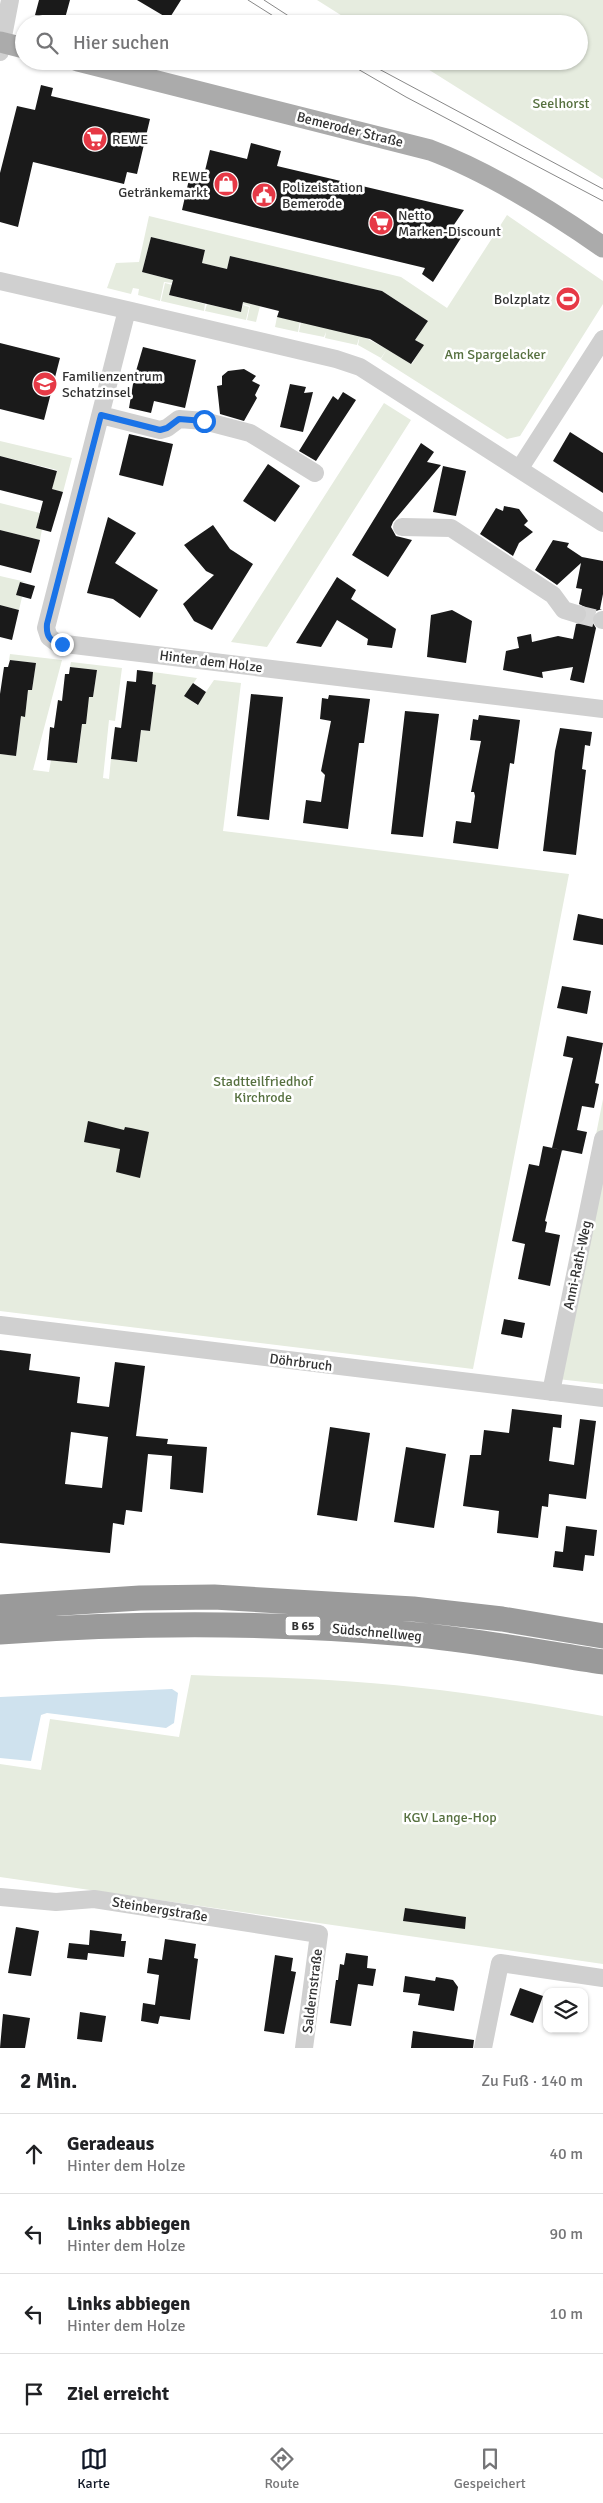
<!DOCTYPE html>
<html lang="de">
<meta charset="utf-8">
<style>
:root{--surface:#fff;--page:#f6f6f6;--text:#202124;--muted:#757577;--line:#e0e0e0;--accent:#111827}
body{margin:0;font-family:Signika,sans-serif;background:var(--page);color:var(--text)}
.controls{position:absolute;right:15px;bottom:15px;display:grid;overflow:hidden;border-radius:10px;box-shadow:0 1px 4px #0004}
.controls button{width:45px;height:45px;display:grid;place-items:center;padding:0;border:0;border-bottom:1px solid var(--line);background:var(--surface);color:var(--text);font:25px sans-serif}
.stop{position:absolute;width:15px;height:15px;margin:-11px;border:4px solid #1a73e8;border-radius:50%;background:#fff}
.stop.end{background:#1a73e8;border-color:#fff;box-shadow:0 1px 5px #0008}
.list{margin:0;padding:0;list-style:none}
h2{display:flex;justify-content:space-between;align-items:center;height:65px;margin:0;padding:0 20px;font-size:21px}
h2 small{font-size:16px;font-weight:400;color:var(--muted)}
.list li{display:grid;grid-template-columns:32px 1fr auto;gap:15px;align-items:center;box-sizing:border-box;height:80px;padding:0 20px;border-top:1px solid var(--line)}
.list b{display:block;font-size:19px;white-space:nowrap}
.list p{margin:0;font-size:16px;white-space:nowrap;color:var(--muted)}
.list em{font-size:16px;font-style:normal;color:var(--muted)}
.icon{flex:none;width:28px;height:28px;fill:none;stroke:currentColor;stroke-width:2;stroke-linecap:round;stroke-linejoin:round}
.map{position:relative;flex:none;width:603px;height:2048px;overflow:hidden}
.search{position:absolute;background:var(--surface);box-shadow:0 1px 4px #0004;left:15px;right:15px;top:15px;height:55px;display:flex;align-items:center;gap:12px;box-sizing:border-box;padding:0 18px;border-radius:28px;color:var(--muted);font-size:19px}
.sheet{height:385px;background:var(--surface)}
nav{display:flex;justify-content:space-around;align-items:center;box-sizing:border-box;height:70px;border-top:1px solid var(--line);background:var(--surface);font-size:14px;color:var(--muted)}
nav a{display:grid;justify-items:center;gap:2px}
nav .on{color:var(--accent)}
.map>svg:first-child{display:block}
.green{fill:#e6ecdf}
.water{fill:#cfe2ee}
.building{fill:#1a1a1a;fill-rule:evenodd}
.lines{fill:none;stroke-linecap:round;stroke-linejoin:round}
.minor-tunnel{stroke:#d6d6d6;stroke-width:18;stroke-dasharray:18 9;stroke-linecap:butt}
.minor{stroke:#d0d0d0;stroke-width:18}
.major{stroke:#ababab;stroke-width:21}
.highway{stroke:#9a9a9a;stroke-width:25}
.tram{stroke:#888;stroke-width:1}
.route{stroke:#1a73e8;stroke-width:6}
.labels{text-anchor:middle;stroke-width:5;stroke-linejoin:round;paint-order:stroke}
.shield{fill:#fff;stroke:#707070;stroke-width:1}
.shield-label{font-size:12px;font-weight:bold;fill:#333}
.park-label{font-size:14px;fill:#56703f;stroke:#fff}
.street-label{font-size:14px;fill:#333;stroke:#fff}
.poi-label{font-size:14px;fill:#333;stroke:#fff;text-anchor:start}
</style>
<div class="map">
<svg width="603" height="2048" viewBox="0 0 603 2048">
<rect width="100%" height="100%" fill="#fff"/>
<path class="green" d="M317,0H603V179L415,61H579V24H355Z
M507,215L603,281V304L520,436L507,439L381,359L387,349L412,364L423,345L415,340L428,321L382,291L230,256L227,269L202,263L205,250L151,237L142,272L173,280L172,283L164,282L160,301L138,295L139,289L133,288L131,294L107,288L116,263L139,262L149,216L401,277L447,308Z
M165,283L172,285L169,295L205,304L204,311L161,301Z
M243,302L260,306L256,322L247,320L250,306L243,304Z
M207,304L241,312L243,305L249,307L246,320L205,311Z
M277,317L300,321L298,332L275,327Z
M301,322L360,335L357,345L325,338L326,332L324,337L299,332Z
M360,335L387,349L381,358L358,345Z
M384,403L411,420L267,647L231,642Z
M0,441L72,458L63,492L52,489L57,470L0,456Z
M0,503L40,513L36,528L42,529L40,540L0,530Z
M0,576L26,582H20L17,595L22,597L19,610L0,605Z
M10,654L62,660L33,770L49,772L51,760L77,763L82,724L89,697H93L97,670L70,667L71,662L122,668L115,721L109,720L103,778L109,779L111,759L137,762L141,730L150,731L156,685L152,684L153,672L197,678L185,696L197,705L214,680L241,683L223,831L569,874L473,1369L0,1311V754L16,756L21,716H25L28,690H32L36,663L9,660Z
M603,1099V1384L548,1378Z
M191,1675C236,1677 282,1677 328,1680C420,1685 512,1699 603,1716V1964L0,1877V1764L41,1770L50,1719L179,1737Z"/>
<path class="water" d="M172,1689L178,1693L174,1723L166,1728L47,1713L41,1715L31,1761L0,1758V1697Z"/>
<path class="building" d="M39,0H70L64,22L35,15Z
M137,0H181L169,19Z
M41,85L53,88L51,96L150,119L137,174L127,172L124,184L33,162L18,227L0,222V173L17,106L35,110Z
M251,143L281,151L277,166L464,210L447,235L461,238L433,282L422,274L425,268L182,210L190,175L203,179L210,150L247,159Z
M151,237L205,250L202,263L227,269L230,256L382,291L428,321L415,340L424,345L411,364L370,339L277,317L279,311L243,302L241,312L169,295L173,280L142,272Z
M0,343L60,358L44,420L0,409Z
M143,347L196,360L185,408L154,401L151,413L129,408L134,378Z
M244,369L256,376L252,381L260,385L255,395L257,398L244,421L220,414L217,386L222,385V376L228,371Z
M290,384L306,387L304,393L313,392L303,432L280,427Z
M343,392L356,400L316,461L299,451L333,396L338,400Z
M570,432L603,453V493L553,461Z
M129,434L173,444L163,486L119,475Z
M421,443L434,452L427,462L441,465L393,522L391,527L396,536L412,540L388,577L352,555Z
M0,456L57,471L52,489L63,492L51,532L36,528L43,501L0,490Z
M268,464L300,486L275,522L243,501Z
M443,466L466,471L456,516L433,512Z
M504,506L519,509L528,521L524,525L533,532L519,543L513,556L480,534L496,508L503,511Z
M108,517L136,533L115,563L158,590L140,618L113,599L87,593Z
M213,525L230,549L253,564L212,630L194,621L183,604L214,575L206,571L184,545Z
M0,530L40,540L31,573L0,565Z
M553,540L569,543L567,547L582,557L603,561V594L600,609H602L596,611L591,620L596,628L584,683L570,680L573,667L542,672L543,678L503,670L506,651L519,648L517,637L531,634L532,642L558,636L573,639L576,624L584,622L587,618L585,607L579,604L582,589L576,588L581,563L557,585L535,570Z
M337,577L356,590L351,599L396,629L392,648L367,645L368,639L337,620L321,647L296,643Z
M20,582L35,586L31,599L16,595Z
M0,605L19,610L12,640L0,637Z
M452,610L472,621L466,663L427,657L431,615Z
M10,660L36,663L32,690H28L25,717L21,716L16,756L0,754V694L4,667H8Z
M70,667L97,670L93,697H89L86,724H82L77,763L47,760L50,727L54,728L58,700L62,701L65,674H69Z
M137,670L153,672L152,684L156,685L150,731L141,730L137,762L111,759L115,727L121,728L127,681L136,682Z
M193,683L206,692L198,705L184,696Z
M251,694L283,697L269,820L237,816Z
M329,695L370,699L364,743H359L348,829L303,823L306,800L321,802L325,775L321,771L331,721L320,719L322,698L328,699Z
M405,711L439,714L423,837L391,834Z
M479,715L520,720L514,764L510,763L498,849L453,843L456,821L471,823L475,796L474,792H471L481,741L470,740L473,719L478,720Z
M560,728L592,732L590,746L585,745L582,769L586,770L576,855L543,851L555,751Z
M578,914L603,919V945L573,940Z
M562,986L591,991L587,1014L557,1008Z
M567,1036L603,1043L595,1083L599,1084L594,1108L582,1106L577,1130L587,1132L582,1154L552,1148L573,1058L563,1056Z
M88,1121L124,1130L125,1127L131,1128L149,1132L140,1178L116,1172L120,1149L84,1142Z
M543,1146L562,1150L545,1221L547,1222L545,1232L560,1235L550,1286L518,1279L525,1244L512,1241L529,1164L539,1166Z
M504,1319L525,1323L522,1338L501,1334Z
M0,1350L31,1354L29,1370L80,1377L77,1403L109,1407L115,1362L145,1366L136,1436L168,1439L167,1444L207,1447L203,1493L170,1489L172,1456L148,1454L142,1512L126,1510L124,1525L113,1523L110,1553L0,1543ZM71,1432L108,1437L102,1488L65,1484Z
M512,1409L562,1415L561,1428L553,1427L549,1461L574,1465L580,1419L596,1421L586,1499L549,1494L548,1507L542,1506L538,1538L497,1533L499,1511L463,1506L470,1455H481L484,1430L509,1433Z
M330,1427L370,1433L357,1521L317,1515Z
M406,1447L446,1454L434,1528L394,1522Z
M566,1526L597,1530L594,1556L585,1555L583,1571L553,1567L555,1551L563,1552Z
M405,1908L466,1917L465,1929L403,1921Z
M16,1927L39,1931L31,1976L8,1973Z
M90,1930L122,1934L121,1941H126L124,1957L88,1953L87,1960L67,1958L69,1943L89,1945Z
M165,1939L196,1944L194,1958L198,1959L190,2020L160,2016L158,2024L141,2021L143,2003L155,2005L159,1975L147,1973L149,1958L162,1960Z
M346,1953L368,1956L367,1968L376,1969L373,1986L358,1984L351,2026L330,2023L336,1980H338L340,1964L344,1965Z
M275,1955L293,1958L291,1971L296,1972L284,2034L264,2031Z
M405,1976L435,1981L436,1977L453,1980L458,1987L454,2011L418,2005L420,1994L403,1992Z
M520,1988L543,1996L533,2023L510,2015Z
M80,2012L106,2016L102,2042L77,2039Z
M3,2014L30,2018L25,2048H0Z
M413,2031L474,2040L473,2048H411Z"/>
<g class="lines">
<path class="minor-tunnel" d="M577,614L602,620"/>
<path class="minor" d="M0,52L10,0
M0,281L127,310
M101,415L160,430L167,428L179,419L204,421L250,433L315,473
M520,468L603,339
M603,523L360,367L336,359L127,310L46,628L49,637L57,643L603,709
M402,527L451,528L553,595L564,610L577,614
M602,620H603
M0,1325L603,1398
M551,1392L603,1139
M0,1897L56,1902L94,1899L319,1934L304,2048
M483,2048L500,1963L603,1978"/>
<path class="major" d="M0,42L24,48
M78,61L430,150C489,172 551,211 603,247"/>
<path class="highway" d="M0,1607L140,1598L214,1597L413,1609L502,1619L603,1636
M0,1632C137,1622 272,1622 408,1634C474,1640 538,1652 603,1662"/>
<path class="tram" d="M248,0L286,24
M264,0L301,24
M344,61L406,97L603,201
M364,61L603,189"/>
</g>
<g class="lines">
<path class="route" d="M62,644C50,642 46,636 47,624L101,415L160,430L167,428L179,419L204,421"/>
</g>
<defs>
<symbol id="supermarket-disc" viewBox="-11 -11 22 22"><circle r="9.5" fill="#e63946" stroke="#fff"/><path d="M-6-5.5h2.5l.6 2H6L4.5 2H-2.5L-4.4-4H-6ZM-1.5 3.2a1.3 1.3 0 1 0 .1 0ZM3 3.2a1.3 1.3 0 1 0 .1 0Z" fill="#fff"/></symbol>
<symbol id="shop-disc" viewBox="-11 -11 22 22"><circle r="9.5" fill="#e63946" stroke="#fff"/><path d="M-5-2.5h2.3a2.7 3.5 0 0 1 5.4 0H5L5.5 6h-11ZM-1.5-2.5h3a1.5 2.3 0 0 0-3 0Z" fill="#fff"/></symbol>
<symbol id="civic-disc" viewBox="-11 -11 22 22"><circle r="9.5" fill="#e63946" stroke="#fff"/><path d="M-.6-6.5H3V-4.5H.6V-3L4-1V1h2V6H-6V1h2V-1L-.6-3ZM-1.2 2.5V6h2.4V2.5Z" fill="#fff"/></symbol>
<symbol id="stadium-disc" viewBox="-11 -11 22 22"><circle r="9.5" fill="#e63946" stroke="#fff"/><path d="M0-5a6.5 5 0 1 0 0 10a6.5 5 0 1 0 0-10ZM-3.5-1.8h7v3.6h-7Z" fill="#fff"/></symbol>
<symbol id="school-disc" viewBox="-11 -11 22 22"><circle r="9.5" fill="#e63946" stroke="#fff"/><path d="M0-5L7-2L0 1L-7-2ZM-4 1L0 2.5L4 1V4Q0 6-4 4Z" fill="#fff"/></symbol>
</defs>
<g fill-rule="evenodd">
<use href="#supermarket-disc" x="81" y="125" width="28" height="28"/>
<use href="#shop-disc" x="212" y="170" width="28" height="28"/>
<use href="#civic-disc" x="250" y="181" width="28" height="28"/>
<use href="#supermarket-disc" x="367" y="209" width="28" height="28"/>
<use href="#stadium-disc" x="554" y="285" width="28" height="28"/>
<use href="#school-disc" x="31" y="370" width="28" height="28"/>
</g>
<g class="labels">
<rect class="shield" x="285.5" y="1616.5" width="35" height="19" rx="4"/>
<g class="shield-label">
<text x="303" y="1630">B 65</text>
</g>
<g class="park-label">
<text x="561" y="108">Seelhorst</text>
<text x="495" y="359">Am Spargelacker</text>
<text x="263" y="1086">Stadtteilfriedhof<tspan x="263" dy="16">Kirchrode</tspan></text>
<text x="450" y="1822">KGV Lange-Hop</text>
</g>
<g class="street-label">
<text transform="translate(350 129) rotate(14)" y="5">Bemeroder Straße</text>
<text transform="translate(211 661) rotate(7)" y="5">Hinter dem Holze</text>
<text transform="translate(577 1265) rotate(-78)" y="5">Anni-Rath-Weg</text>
<text transform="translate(301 1362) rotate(7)" y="5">Döhrbruch</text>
<text transform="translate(377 1632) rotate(5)" y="5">Südschnellweg</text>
<text transform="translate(160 1909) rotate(9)" y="5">Steinbergstraße</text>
<text transform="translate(312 1991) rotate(-83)" y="5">Saldernstraße</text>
</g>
<g class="poi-label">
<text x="112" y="144">REWE</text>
<text x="208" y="181" text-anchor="end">REWE<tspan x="208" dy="16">Getränkemarkt</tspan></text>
<text x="282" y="192">Polizeistation<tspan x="282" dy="16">Bemerode</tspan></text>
<text x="398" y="220">Netto<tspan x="398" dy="16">Marken-Discount</tspan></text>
<text x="550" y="304" text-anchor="end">Bolzplatz</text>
<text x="62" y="381">Familienzentrum<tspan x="62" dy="16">Schatzinsel</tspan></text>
</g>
</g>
</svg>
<div class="controls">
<button><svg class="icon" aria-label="layers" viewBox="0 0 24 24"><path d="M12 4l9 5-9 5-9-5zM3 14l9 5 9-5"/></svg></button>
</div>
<div class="stop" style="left:204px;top:421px"></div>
<div class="stop end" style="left:62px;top:644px"></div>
<div class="search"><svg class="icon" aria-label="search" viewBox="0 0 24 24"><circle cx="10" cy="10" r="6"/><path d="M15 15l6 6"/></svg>Hier suchen</div>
</div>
<section class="sheet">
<h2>2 Min.<small>Zu Fuß · 140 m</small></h2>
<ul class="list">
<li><svg class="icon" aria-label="ahead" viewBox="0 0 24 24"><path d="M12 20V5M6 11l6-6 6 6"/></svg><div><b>Geradeaus</b><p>Hinter dem Holze</p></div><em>40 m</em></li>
<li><svg class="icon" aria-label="left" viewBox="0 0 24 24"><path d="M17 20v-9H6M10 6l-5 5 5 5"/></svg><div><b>Links abbiegen</b><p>Hinter dem Holze</p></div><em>90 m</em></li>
<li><svg class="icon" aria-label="left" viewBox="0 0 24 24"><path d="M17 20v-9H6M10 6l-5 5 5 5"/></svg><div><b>Links abbiegen</b><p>Hinter dem Holze</p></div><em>10 m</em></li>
<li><svg class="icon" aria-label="arrive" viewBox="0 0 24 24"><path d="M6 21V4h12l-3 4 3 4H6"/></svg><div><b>Ziel erreicht</b></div></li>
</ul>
</section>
<nav>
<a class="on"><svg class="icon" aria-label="map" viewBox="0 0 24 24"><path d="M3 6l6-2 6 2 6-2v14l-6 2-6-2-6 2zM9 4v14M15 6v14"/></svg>Karte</a>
<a><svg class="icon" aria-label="directions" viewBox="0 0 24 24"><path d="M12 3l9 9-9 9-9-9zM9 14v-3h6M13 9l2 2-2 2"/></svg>Route</a>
<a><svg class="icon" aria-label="saved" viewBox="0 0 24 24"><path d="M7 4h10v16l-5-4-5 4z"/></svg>Gespeichert</a>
</nav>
